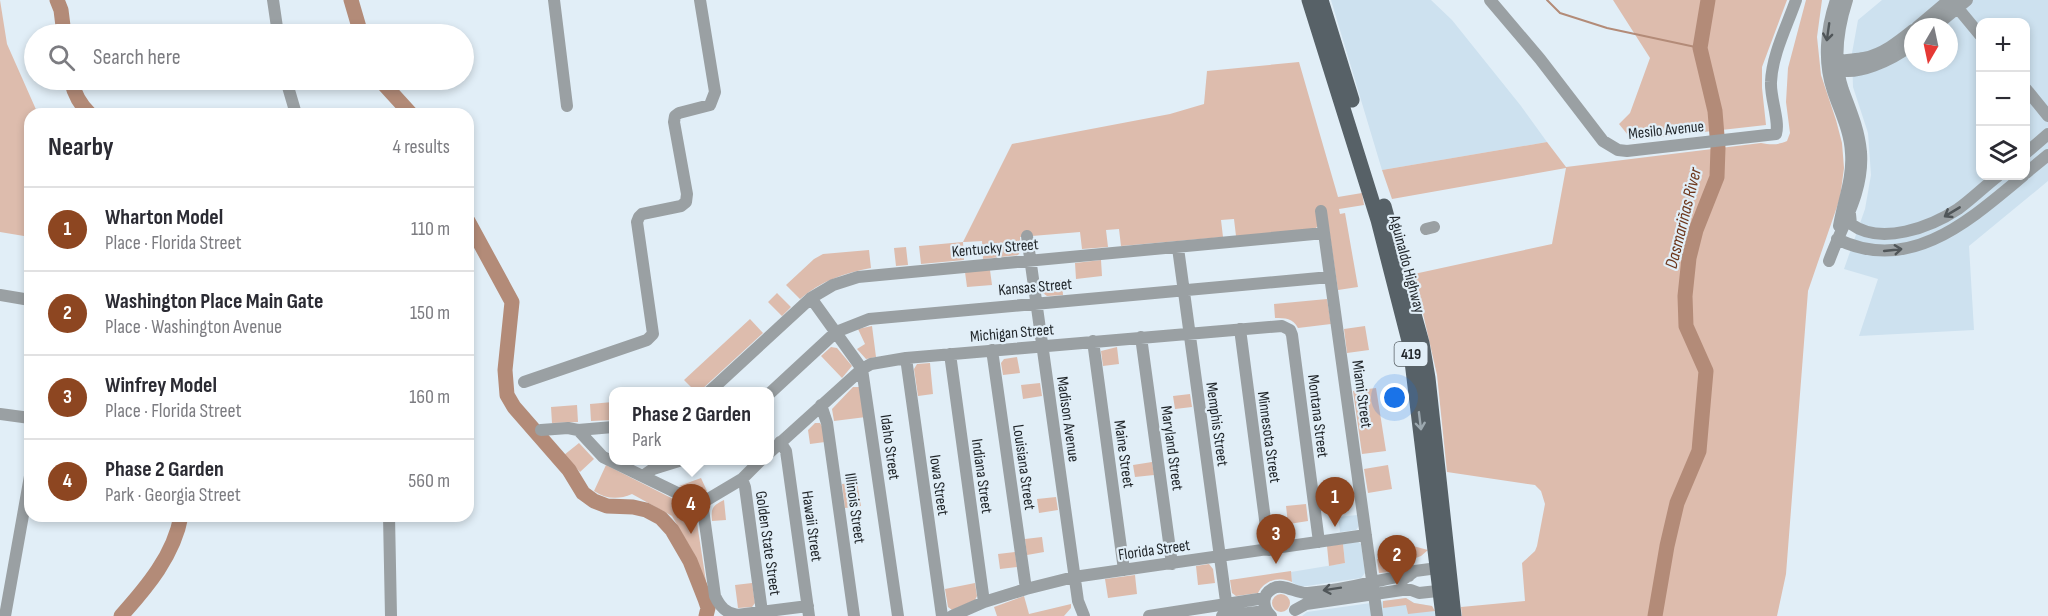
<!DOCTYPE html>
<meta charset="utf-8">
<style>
:root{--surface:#fff;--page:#f7f7f7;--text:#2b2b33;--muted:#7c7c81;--line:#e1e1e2;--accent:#8d4621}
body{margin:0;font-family:"Sofia Sans Condensed",sans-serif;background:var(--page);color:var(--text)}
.controls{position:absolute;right:18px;top:18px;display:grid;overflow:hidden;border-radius:12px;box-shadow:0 3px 9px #0003}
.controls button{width:54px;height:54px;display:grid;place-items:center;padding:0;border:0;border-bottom:2px solid var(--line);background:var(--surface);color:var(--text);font:30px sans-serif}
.compass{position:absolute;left:1904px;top:18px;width:54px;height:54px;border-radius:50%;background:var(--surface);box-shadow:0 3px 9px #0003;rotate:189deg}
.you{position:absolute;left:1395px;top:398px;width:21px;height:21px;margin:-15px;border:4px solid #fff;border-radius:50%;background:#1a73e8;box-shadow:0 0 0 9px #1a73e833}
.badge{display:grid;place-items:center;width:39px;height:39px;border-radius:50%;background:var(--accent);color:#fff;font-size:20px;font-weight:700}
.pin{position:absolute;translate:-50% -50px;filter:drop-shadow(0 2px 3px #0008)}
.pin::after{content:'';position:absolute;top:32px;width:21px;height:18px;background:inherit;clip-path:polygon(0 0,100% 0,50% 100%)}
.popup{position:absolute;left:609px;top:387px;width:165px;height:78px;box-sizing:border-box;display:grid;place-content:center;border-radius:12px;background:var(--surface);filter:drop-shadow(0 2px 4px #0005);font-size:20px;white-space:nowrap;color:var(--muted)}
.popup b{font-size:22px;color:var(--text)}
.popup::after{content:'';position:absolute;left:50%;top:100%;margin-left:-12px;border:12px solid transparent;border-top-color:var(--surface)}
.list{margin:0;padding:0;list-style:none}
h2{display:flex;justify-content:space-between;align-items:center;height:78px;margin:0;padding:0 24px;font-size:26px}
h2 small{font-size:20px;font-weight:400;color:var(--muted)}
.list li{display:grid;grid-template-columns:39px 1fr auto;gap:18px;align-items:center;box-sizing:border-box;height:84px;padding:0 24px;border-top:2px solid var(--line)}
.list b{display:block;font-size:22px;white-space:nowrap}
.list p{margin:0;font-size:20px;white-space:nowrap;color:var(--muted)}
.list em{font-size:20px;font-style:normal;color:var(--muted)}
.icon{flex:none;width:33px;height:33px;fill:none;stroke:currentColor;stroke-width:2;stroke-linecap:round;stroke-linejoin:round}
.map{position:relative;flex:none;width:2048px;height:616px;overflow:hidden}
.search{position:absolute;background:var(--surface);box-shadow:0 3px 9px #0003;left:24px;top:24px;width:450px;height:66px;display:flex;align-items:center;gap:15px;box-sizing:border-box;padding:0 21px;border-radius:33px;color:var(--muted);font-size:22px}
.panel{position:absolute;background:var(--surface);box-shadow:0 3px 9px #0003;left:24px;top:108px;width:450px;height:414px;border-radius:18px}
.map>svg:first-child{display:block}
.built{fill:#cde1ef;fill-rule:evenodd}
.green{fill:#ddbcad}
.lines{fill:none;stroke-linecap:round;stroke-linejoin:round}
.stream{stroke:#b38b78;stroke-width:2}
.river{stroke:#b38b78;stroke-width:15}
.minor{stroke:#9aa0a3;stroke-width:12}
.major{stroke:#576167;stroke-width:15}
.oneway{stroke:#505659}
.oneway2{stroke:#9ca8af}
.labels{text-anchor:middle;stroke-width:4.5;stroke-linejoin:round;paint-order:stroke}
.shield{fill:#e1eef7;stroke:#596166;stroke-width:1.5}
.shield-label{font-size:15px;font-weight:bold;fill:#1f2428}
.street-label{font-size:16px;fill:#1f2428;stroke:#e1eef7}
.water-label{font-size:18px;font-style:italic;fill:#6d371c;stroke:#e1eef7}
</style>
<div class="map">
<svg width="2048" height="616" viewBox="0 0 2048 616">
<rect width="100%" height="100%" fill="#e1eef7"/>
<path class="built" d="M1331,0H1431L1452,20L1521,106L1547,142L1382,170Z
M1882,0H2048V181L1969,246L1974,330L1859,336L1878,279L1844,269L1865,209L1871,175L1868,133L1853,87L1852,53L1858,20ZM1980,22H2026V176H1980ZM1913,27H1949V63H1913Z
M1357,515L1359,526L1356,530L1340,532L1338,517Z
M1358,542L1361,544L1365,573L1361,578L1300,587L1292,582L1291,572L1345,563L1343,544Z
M1406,598L1414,603L1432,606L1436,616H1302L1307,612Z"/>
<path class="green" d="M0,0L7,44L38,114H30V237L0,232Z
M1613,0H1787L1762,67V88L1766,125L1632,140L1619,124L1630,113L1650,58Z
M1806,0H1822L1817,37L1821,75L1836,120L1842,143L1844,168L1840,198L1808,291L1786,574L1777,616H1462L1461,607L1525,601L1522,563L1535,551L1537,546L1545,504L1541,491L1535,485L1447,472L1437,375L1414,274L1552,244L1566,168L1392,199L1382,170L1547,142L1566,167L1761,143C1771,145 1778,145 1787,141L1790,133L1786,102L1788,68Z
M1299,62L1338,197L1362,193L1364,205L1339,209L1340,214L1345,213L1358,287L1338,290L1327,216L1315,229L1236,236L1234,219L1221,220L1223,237L1121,246L1119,229L1106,230L1108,247L1082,249L1080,232L1020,237L1021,251L1018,255L983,259L982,241L965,242H963L964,260L921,264L919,246L963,242L1012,144L1170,114L1204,104L1207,71Z
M906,247L908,265L896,266L894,248Z
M869,250L871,268C844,273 821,281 800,299L786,285L814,259L823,254Z
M1101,260L1102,276L1076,279L1075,263Z
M990,270L992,285L967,287L965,272Z
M1062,280L1063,295L1047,296L1043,293L1042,282Z
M777,293L791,307L782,316L768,302Z
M1327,299L1331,324L1298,328C1293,318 1285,318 1275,318L1274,304Z
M750,319L763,333L700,391H695L684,380Z
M872,326L876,357L866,359L857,349L865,344L858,329Z
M1365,326L1369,350L1347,353L1344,329Z
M831,347L837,348L852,366L842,378L821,356Z
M1117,347L1119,364L1103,366L1101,351Z
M1017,357L1020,373L1003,375L1001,363L1004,359Z
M930,363L933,394L918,396L914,369L917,364Z
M1040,383L1042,396L1023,399L1021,385Z
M853,387H859L866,417L834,421L832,409Z
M1376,388L1386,451L1362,454L1353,391Z
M1190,394L1192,407L1175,409L1173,396Z
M613,402V420L591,421L590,404Z
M577,405L578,422L552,423L551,407Z
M815,423H820L823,428L825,442L810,444L808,430Z
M579,443L594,459L580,472L564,455Z
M1152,462L1154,475L1135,477L1133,465Z
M606,465L695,510L709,601L693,552L672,516L632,494C618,500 606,499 594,491Z
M1388,465L1392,489L1368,493L1364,469Z
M701,478L707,491L700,494L679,486Z
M857,482L861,506L845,508L842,484Z
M1056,497L1058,510L1039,513L1037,499Z
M724,500L726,520L712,521C711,508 712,506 724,500Z
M1306,504L1308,521L1289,524L1291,542L1280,544L1275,541L1273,526L1288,523L1286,506Z
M1042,537L1044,552L1027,555L1025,539Z
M1343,544L1345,563L1329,566L1327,546Z
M1413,546L1428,550L1421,556L1408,561L1400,571L1379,573L1377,559L1392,557V549Z
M1015,552L1017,567L1000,569L998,554Z
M1209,564L1213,569L1215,583L1198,585L1196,566Z
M1291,571L1292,582C1279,576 1265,580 1258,593L1236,596L1232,593L1230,580Z
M1135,575L1137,594L1108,598L1105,579Z
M752,583L755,603L752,607L738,608L735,585Z
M975,583L977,596L975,600L952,610L948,607L945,589Z
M1272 603a9 9 0 1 1 18 0a9 9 0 1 1-18 0Z
M1024,596L1029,614L1071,604V608L1064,616H997L994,607Z
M1406,598L1414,603L1432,606L1435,611L1408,614L1406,605L1383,608V601Z"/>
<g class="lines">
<path class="stream" d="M1547,0L1560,13L1607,28L1700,48"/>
<path class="river" d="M57,0L61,10L64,34
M351,0L361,34
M71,80C74,93 80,105 90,114
M380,80L411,114
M468,221L512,302L505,370L507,395L514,407L569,470L583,493L594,501L607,506L633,507L646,510L661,518L672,530L690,561L705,599L708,608L706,616
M121,616C147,587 174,555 181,516
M1655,616L1667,546L1677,503L1699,451L1706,371L1686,326L1685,296L1689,258L1696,230L1717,177L1718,148L1715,111L1700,48L1708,0"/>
<path class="minor" d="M273,0L278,34
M554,0L567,106
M1490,0L1540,59L1603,141L1618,150L1627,151L1776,134C1780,121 1770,98 1771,82C1772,55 1787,26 1796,0
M1836,0C1826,29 1823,62 1833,91C1840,112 1850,131 1851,153C1853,179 1843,202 1839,226
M1951,0L1980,35
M1917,27L1949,0
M1934,27L1967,0
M1832,63C1842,59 1854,60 1864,58C1883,54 1898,42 1913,30
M1832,67C1854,80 1895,58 1913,44
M286,80L296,114
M2026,89L2048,116
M2026,153L2048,134
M2026,173L2048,155
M1321,211L1377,616
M1850,214L1851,224C1881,246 1931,227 1958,209C1972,199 1985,186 1998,176
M1426,229L1434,227
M1027,236L1078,601L1084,616
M1837,239C1910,275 1970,220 2023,176
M1178,248L1228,616
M1829,261C1842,225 1864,192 1861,152C1859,130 1851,111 1843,90C1833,61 1838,28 1847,0
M0,295L30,300
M811,298L862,369L898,616
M1240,329L1269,550
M1141,337L1172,564
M1093,341L1124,570
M992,350L1026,589
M950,354L984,602
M906,358L942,616
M524,382L647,340L653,334L637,222L639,217L642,214L681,206L686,202L687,194L674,122L675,116L679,113L710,105L715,92L700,0
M709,392L811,298L833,285L858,277L1324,233
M769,394L836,332L869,319L1330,277
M821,405L827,423L854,616
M0,414L30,418
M541,430L568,428L578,430L613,427
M578,430L603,457L700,504L703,509L715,596C720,607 726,613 737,615L808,606
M780,442L786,451L809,616
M769,453L862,369L871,364L906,358L1282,326L1290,330L1292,335L1319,542
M643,476L653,469L682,460
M742,479L745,487L762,612
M700,504L742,479L761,460
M389,516L391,616
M1402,580L1415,571L1445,567
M1295,610L1306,604L1402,590H1411L1419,593L1447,590
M5,616L30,476
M952,616L984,602L1026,589L1074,577L1366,535
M1149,616L1265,598
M1222,616L1266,611
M1271,616C1263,609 1261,595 1272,589C1283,582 1296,594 1308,593C1329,591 1351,587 1372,582C1385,580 1396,576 1409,576"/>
<path class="major" d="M1309,0L1378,220L1410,345L1443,616
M1321,0L1352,100
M1384,206L1422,343L1428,378L1454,616"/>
</g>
<defs><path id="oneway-shaft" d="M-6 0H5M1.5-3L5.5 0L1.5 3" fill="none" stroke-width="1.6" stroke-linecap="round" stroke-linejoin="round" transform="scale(1.5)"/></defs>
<g class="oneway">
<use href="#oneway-shaft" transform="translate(1828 32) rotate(98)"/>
<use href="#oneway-shaft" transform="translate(1952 212) rotate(149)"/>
<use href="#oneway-shaft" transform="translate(1893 250) rotate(-6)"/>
<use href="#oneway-shaft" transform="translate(1332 589) rotate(171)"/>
</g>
<use class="oneway2" href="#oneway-shaft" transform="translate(1420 421) rotate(83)"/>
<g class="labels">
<rect class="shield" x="1394.5" y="342" width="33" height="24" rx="4.5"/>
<g class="shield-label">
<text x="1411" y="359">419</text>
</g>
<g class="street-label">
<text transform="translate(1666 129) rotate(-6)" y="6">Mesilo Avenue</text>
<text transform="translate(995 247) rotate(-5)" y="6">Kentucky Street</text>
<text transform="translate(1408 264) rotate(75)" y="6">Aguinaldo Highway</text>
<text transform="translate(1035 286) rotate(-5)" y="6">Kansas Street</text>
<text transform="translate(1012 332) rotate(-5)" y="6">Michigan Street</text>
<text transform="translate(1363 394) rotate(82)" y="6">Miami Street</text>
<text transform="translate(1319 416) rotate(83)" y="6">Montana Street</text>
<text transform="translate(1069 419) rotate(82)" y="6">Madison Avenue</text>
<text transform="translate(1218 424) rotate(82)" y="6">Memphis Street</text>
<text transform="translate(1270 437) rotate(82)" y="6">Minnesota Street</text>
<text transform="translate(891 447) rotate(82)" y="6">Idaho Street</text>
<text transform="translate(1173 448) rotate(82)" y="6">Maryland Street</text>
<text transform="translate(1125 454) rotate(82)" y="6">Maine Street</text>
<text transform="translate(1025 467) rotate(82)" y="6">Louisiana Street</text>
<text transform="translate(983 476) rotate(82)" y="6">Indiana Street</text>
<text transform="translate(940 485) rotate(82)" y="6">Iowa Street</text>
<text transform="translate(856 508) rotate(82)" y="6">Illinois Street</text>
<text transform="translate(813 526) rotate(82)" y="6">Hawaii Street</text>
<text transform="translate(769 543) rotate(82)" y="6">Golden State Street</text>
<text transform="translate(1154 549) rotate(-8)" y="6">Florida Street</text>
</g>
<g class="water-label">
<text transform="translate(1683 218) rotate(-76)" y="6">Dasmariñas River</text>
</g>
</g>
</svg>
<div class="controls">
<button>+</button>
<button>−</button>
<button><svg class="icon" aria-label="layers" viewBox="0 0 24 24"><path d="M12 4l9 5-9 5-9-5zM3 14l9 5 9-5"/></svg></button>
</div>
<svg class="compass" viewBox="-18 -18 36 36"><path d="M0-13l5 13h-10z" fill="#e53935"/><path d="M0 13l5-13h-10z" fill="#7c7c81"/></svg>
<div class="you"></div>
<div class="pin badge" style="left:1335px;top:527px">1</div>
<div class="pin badge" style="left:1397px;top:585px">2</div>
<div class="pin badge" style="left:1276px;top:564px">3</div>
<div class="pin badge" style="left:691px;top:534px">4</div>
<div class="popup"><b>Phase 2 Garden</b>Park</div>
<div class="search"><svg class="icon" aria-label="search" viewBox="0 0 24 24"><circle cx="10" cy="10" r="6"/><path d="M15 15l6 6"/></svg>Search here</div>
<section class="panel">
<h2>Nearby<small>4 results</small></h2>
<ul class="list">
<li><span class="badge">1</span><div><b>Wharton Model</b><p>Place · Florida Street</p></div><em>110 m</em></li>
<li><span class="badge">2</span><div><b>Washington Place Main Gate</b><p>Place · Washington Avenue</p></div><em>150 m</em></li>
<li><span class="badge">3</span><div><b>Winfrey Model</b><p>Place · Florida Street</p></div><em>160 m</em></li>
<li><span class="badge">4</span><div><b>Phase 2 Garden</b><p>Park · Georgia Street</p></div><em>560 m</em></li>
</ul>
</section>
</div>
